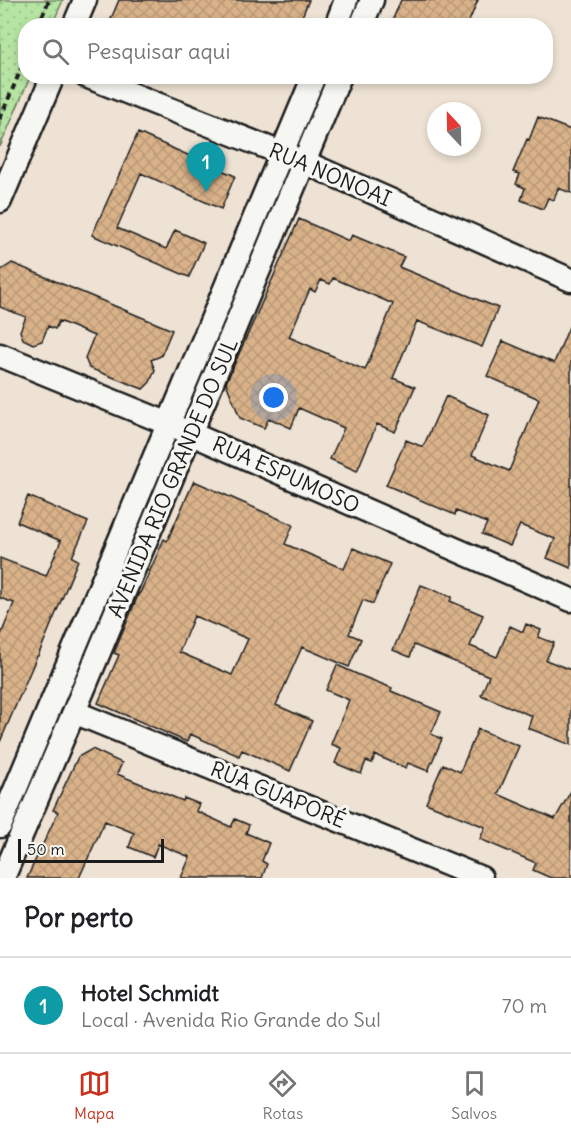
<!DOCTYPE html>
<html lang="pt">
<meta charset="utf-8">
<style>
:root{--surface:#fff;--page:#f6f6f6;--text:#202124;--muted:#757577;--line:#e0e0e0;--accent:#c8321e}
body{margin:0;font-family:Delius,sans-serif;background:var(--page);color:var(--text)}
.compass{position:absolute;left:427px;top:102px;width:54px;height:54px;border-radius:50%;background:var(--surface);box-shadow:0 3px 9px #0003;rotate:338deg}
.scale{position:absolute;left:18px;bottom:15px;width:146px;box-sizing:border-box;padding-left:6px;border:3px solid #1c1c1c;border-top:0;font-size:16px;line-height:21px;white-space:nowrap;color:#1c1c1c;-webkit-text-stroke:4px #f6f6f2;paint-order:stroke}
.you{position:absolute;left:274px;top:398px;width:21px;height:21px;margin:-15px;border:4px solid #fff;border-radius:50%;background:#1a73e8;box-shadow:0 0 0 9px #1a73e833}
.badge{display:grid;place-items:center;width:39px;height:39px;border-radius:50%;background:var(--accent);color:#fff;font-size:20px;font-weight:700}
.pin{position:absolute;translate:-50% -50px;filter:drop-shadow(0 2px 3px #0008)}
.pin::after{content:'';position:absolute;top:32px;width:21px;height:18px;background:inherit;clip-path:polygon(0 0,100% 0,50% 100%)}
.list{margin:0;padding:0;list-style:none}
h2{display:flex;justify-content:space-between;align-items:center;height:78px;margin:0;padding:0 24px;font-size:26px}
h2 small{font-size:20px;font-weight:400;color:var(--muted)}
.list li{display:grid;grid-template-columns:39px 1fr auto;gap:18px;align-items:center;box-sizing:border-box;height:96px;padding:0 24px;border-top:2px solid var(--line)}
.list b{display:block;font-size:22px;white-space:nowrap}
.list p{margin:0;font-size:20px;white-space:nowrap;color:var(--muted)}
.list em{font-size:20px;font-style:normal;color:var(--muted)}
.icon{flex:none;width:33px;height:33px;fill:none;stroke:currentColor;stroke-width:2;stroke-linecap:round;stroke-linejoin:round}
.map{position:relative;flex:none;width:571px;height:878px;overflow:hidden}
.search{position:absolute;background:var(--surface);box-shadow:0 3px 9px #0003;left:18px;right:18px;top:18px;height:66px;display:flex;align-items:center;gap:15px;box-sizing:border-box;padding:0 21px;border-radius:24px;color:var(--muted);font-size:22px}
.sheet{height:174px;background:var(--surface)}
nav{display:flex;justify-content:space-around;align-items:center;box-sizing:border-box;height:84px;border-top:2px solid var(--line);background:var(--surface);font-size:16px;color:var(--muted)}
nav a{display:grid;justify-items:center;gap:3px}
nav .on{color:var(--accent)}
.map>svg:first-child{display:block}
.grass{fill:url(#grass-dots);stroke:#698060;stroke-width:1.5}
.building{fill:url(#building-cross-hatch);stroke:#1c1c1c;stroke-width:1.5;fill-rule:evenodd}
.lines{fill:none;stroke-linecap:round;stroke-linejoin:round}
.minor-casing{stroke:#1c1c1c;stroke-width:27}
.path{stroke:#1c1c1c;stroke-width:4;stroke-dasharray:6 4.5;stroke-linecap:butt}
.minor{stroke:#f6f6f2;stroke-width:22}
.labels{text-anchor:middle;stroke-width:6;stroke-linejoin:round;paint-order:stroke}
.street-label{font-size:21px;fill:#1c1c1c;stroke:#f6f6f2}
</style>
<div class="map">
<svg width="571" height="878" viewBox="0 0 571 878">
<defs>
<pattern id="grass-dots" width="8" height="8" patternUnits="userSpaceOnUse" patternTransform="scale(1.5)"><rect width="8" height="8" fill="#b6e5a3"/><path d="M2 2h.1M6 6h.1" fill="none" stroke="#9cc48c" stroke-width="1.8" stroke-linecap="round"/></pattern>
<pattern id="building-cross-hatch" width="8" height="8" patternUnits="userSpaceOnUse" patternTransform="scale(1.5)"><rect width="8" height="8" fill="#d9b28a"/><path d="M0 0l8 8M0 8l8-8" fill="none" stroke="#ba9876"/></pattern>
</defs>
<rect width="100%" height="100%" fill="#ede2d3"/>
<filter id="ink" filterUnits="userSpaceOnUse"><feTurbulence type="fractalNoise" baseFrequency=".0167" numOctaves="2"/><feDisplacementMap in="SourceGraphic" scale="12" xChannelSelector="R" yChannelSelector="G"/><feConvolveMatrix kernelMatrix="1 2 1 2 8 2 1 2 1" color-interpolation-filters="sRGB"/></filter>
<g filter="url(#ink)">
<path class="grass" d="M0,0H63L52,25L26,26V76L30,77L0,147Z"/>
<path class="building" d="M119,0H309L298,26H108Z
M401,0H478L467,26H390Z
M538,117L571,130V193L558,188L554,200L548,198L543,209L521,200L525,188L516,184L520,174L513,172L527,139L529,140Z
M138,133L235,176L221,209L141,173L117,228L166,249L175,230L204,243L189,277L92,235Z
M299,219L349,241L352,235L404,257L399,267L498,308L482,347L417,321L393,378L415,387L395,432L377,424L357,471L330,459L344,428L299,408L291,428L269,418L264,428L240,418L226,383ZM333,278L393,304L365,370L289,337L310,289L315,292L321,280L330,284Z
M12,263L172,330L161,356L151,360L155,370L150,382L143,389L89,368L85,358L94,336L59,321L55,329L48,326L42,341L33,344L23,339L20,331L26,317L0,307V271Z
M571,322V568L547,558L555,539L520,525L510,546L482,534L487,523L456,511L455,515L386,485L406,440L423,447L446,396L489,415L472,455L509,471L539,399L487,376L503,341L554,363Z
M194,481L293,525L285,544L344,569L353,548L390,564L373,604L363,600L349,634L361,639L349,667L302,647L276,705L312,721L290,771L242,750L239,756L190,734L187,742L98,703L119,655L114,653L139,593H140L164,539L167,541ZM194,616L248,639L232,675L179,652Z
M28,496L88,522L72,557L78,560L38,656H37L0,742V637L14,603L0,598V558L46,576L61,541L17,522Z
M421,585L452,597L450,601L483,615L470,646L497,657L510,626L523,632L526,624L541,630L538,637L554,643L546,660L571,670V745L528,728L532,716L481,695L489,676L414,645L410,657L393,650Z
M337,665L359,675L392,688L391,691L441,712L431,734L442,739L428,771L408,763L406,768L375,755L372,763L366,761L361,774L335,763L341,748L331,744L349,700L326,690Z
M478,729L519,746L498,794L555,819L571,791V878H551L533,870L536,863L480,839L485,827L426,803L443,764L460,772Z
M92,749L122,763L117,774L183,801L184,798L199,804L196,811L231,827L235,819L249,825L246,833L269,843L262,861L267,864L262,878H181L190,857L158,844L153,857L129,847L134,833L105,821L79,878H27L58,812L53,810L78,757Z"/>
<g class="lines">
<defs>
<path id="minor" d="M74,26L85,0
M336,26L346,0
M361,26L372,0
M86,76L304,162L571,280
M0,201L53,76
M0,355L169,424L571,600
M74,712L481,878
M0,826L314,76
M3,878L74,712L340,76"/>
</defs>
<use href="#minor" class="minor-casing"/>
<path class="path" d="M38,26L49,0
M0,119L26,57"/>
<use href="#minor" class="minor"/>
</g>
</g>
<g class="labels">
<g class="street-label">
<text transform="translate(330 175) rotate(23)" y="7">RUA NONOAI</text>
<text transform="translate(286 475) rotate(24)" y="7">RUA ESPUMOSO</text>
<text transform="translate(173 478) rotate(-67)" y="7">AVENIDA RIO GRANDE DO SUL</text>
<text transform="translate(278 795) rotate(22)" y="7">RUA GUAPORÉ</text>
</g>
</g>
</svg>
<svg class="compass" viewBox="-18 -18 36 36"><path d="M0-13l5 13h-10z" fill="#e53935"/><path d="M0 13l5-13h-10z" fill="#757577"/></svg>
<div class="scale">50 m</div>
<div class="you"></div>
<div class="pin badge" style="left:206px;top:192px;background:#0f9aa8">1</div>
<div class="search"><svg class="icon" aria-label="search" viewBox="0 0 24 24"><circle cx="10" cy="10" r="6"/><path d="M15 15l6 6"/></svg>Pesquisar aqui</div>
</div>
<section class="sheet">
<h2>Por perto<small></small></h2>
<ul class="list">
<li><span class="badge" style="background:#0f9aa8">1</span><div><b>Hotel Schmidt</b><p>Local · Avenida Rio Grande do Sul</p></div><em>70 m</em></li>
</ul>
</section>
<nav>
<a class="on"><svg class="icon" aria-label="map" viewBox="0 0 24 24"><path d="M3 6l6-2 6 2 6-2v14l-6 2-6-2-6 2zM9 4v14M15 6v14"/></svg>Mapa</a>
<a><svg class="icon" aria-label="directions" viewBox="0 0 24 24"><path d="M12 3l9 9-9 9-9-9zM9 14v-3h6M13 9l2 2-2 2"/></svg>Rotas</a>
<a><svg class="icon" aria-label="saved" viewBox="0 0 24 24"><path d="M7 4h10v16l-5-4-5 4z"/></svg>Salvos</a>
</nav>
